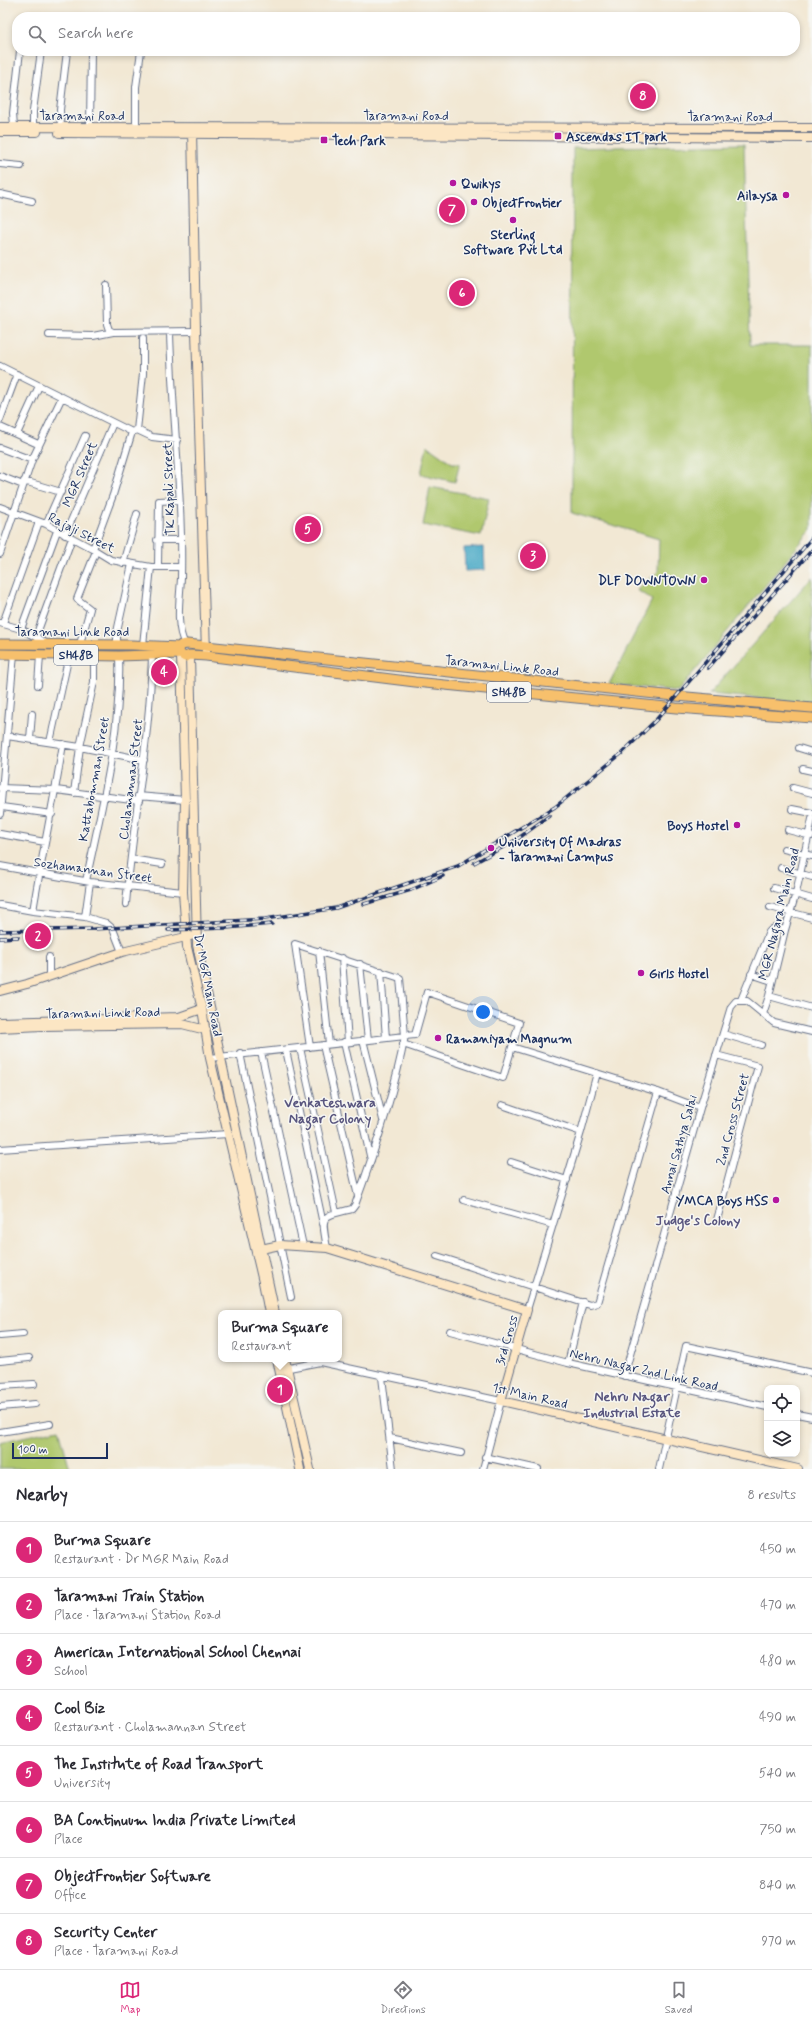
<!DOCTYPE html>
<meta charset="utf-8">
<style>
:root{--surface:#fff;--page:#f2f2f3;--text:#2b2b33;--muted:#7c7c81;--line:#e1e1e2;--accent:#db2777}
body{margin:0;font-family:Mynerve,sans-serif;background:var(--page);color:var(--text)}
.controls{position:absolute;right:12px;bottom:12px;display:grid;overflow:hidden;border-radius:8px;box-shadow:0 2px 6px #0003}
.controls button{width:36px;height:36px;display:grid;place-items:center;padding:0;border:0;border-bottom:1px solid var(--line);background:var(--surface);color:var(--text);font:20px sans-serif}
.scale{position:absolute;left:12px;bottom:10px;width:96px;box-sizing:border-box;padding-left:4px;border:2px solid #1b2f5e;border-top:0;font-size:11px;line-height:14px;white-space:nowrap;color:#1b2f5e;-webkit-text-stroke:3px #f6f6f2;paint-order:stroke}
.you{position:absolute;left:483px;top:1012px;width:14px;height:14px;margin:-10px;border:3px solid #fff;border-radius:50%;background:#1a73e8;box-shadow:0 0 0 6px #1a73e833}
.badge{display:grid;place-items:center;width:26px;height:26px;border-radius:50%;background:var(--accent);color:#fff;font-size:13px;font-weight:700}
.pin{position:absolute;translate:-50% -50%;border:2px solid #fff;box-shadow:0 1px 4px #0006}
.popup{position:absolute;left:218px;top:1310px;width:124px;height:52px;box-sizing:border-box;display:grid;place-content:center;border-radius:8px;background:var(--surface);filter:drop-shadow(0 1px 3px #0005);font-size:13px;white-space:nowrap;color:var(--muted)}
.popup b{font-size:15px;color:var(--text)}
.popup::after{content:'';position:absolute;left:50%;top:100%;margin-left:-8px;border:8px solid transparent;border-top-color:var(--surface)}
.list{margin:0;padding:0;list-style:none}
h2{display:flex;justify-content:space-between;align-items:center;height:52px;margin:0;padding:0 16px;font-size:17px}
h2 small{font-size:13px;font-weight:400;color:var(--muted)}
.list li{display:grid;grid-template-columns:26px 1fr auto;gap:12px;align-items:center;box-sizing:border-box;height:56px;padding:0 16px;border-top:1px solid var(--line)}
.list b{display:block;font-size:15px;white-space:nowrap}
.list p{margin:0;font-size:13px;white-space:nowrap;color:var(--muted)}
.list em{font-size:13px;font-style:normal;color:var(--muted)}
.icon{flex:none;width:22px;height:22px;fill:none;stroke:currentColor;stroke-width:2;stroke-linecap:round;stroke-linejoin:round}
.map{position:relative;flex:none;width:812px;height:1469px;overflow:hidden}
.search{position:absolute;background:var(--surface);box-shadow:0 2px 6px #0003;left:12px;right:12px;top:12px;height:44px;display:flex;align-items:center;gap:10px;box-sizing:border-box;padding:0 14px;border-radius:16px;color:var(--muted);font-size:15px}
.sheet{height:500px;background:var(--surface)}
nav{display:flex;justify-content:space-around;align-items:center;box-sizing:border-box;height:56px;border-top:1px solid var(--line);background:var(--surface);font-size:11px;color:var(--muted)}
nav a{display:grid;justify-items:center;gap:2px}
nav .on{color:var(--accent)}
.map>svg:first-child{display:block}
.green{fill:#b0c86e;stroke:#667c66}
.water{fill:#45a7c5;stroke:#306b92}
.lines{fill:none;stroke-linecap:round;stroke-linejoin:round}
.street-casing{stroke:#667087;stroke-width:8}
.secondary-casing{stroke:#667087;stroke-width:10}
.primary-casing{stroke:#667087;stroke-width:11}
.street{stroke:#fff;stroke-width:6}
.secondary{stroke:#fce6c4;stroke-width:8}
.primary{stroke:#f7c06c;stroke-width:9}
.rail-casing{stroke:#1b2f5e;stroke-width:3.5}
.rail{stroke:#f6f6f2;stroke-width:2;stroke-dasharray:6;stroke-linecap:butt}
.poi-dot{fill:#b5179e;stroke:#f6f6f2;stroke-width:1.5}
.labels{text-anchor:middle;stroke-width:3;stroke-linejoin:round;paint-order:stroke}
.shield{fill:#f6f6f2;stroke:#5d6b8a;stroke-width:1}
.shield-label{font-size:12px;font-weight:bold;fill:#1b2f5e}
.street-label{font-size:13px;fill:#1b2f5e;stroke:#f6f6f2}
.poi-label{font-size:13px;font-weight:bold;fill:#1b2f5e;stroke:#f6f6f2;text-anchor:start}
.neighbourhood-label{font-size:14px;font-weight:bold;fill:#59567f;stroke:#f6f6f2}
</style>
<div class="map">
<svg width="812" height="1469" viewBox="0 0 812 1469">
<rect width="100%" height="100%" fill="#f6f6f2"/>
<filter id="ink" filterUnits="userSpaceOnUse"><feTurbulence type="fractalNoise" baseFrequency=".025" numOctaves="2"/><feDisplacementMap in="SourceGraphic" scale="8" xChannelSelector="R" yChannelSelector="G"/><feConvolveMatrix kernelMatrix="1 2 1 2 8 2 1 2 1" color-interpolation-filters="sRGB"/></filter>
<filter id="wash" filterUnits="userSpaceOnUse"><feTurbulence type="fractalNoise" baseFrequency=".012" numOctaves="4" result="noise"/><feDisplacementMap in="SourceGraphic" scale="16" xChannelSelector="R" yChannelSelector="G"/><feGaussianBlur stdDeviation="0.9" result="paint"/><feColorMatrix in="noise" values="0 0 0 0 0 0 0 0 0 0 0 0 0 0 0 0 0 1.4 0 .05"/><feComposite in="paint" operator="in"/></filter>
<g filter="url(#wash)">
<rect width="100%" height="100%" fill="#f2e8d4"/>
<path class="green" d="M744,144L750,345H812V529L678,691L609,684L652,600L637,590L658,572L659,539L572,513L573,148Z
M427,445L452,463H460L455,482L421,474Z
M430,487L489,498L481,536L423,525Z
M812,577V703L709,694Z
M59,1429L70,1469H0V1442Z"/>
<path class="water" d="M484,547L485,570L465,571L464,548Z"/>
</g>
<g filter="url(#ink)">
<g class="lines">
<defs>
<path id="street" d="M14,126L13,113L20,51
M90,126L91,51
M33,127V111L41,51
M61,127L60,110L67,51
M136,127V87L141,51
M0,164L21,166
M0,194L32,201
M106,285L107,324L109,330L113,332L196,331
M170,332C172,414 183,496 181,578C180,598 175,626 185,644
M49,335L93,336L113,332
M0,366L132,432L137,430L152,437L177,440
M0,420L17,374
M0,427L38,444
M137,430L143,374V338
M17,434L39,386
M0,448L32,460
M0,476L23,485
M24,481L61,492
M0,507L46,524L93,549L111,560L151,567H181
M46,524L85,436
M65,535L113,423
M157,540H180
M93,549L113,495L132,432
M0,554L32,460L62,397
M123,563L137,514
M158,566L159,501L179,500
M0,623L21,629L48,644
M3,623L39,522
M21,629L57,531
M36,636L72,538
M80,644L90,609L77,599L96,551
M117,645V632L132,564
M143,645L151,567
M38,685L40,655
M7,736L80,747L144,760
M30,739L32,714
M50,742L69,655
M799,748L812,752
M803,769L812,771
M0,788L56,790L139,801
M793,788L812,793
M74,793L80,747L94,682V655
M138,796L185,800
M2,807L52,814
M792,809L812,813
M0,814L14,654
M788,830L811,836
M0,834L45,842
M784,849L812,856
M131,859L162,864
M0,866L90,882L183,892
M781,868L812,877
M86,881C101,810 122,729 119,656
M774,888L812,899
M126,904C133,820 150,740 152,655
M0,905L33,911L85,917L106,923L113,929L122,952
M770,907L812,918
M33,911C42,855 54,800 63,744
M85,917L90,882
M319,951L329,1044
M49,957V976
M342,958L348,1042
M360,964L368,1040
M381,971L386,1038
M751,974L772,981
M769,996L812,1008
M741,1000L769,932C774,926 778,928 785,930
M763,1014L769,996L785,930L796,893L812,819
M723,1034L761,1045
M363,1040L383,1120
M344,1042L371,1160
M403,1044L503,1078L512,1047
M323,1045L358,1196
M310,1047L295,944L400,978L405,1036L415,1035L427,992L519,1023L512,1047L658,1092L700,1108
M300,1048L336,1212
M286,1050L323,1224
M261,1052L303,1246
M240,1053L291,1297
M716,1055L758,1066L717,1220
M210,1058L405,1036C394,1094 375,1151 355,1205L352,1209C320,1217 321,1214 327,1248
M502,1105L581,1132
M0,1149L228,1134
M511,1162L567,1180
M464,1200L553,1225
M437,1256L590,1305L597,1303L658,1092
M527,1310L581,1132L597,1073
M450,1331L568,1363L767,1407
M0,1336L23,1334
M0,1361L29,1358
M568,1363L583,1302
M284,1369L320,1362L501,1401L483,1469
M624,1376L700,1108L731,1007L736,1001H747L774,1023L812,1032
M382,1377L393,1469
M0,1386L34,1384
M0,1407L35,1404
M797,1414L812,1417
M0,1432L50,1424
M390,1438L461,1453
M485,1457L538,1469
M659,1469L686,1346L812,1373"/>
<path id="secondary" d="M0,127L812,128
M192,129L196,331L206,652
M0,132H37
M59,133L812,138
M181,656L185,800L183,892L187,947L202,1009L210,1058L263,1282L269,1313
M190,656L197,945L275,1313
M0,991L27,984L122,952L190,936
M0,1022L179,1017L202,1009
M0,1028L42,1026L182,1024L206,1030
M256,1250L280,1245L327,1248L527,1310L501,1401L798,1469
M277,1359L300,1469
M285,1359L310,1469"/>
<path id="primary" d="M0,644L132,645L180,647
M0,654L119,656L180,654
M812,708L665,695L187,644L181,645L179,650L180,654L185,657L190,655L206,656L415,682L676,708L812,718"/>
</defs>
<use href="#street" class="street-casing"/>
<use href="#secondary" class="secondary-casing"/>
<use href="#primary" class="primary-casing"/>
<use href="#street" class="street"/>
<use href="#secondary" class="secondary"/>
<use href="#primary" class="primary"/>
<defs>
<path id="rail" d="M708,668L812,550
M474,863L516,840L549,816
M364,904L411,890L443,876
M168,930L226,928L272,924
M0,931L94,929L265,919L336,908L458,866L555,807L621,754L656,720L812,538
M0,938L18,937"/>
</defs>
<use href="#rail" class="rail-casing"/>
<use href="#rail" class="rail"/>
</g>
</g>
<g class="poi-dot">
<rect x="554" y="132" width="8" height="8" rx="2"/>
<rect x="320" y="136" width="8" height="8" rx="2"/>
<circle cx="453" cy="183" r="4"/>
<circle cx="786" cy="195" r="4"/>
<circle cx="474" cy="202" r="4"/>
<circle cx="513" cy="220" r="4"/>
<circle cx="704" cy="580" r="4"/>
<circle cx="737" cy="825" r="4"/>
<circle cx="491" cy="848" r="4"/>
<circle cx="641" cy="973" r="4"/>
<circle cx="438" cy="1038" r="4"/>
<circle cx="776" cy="1200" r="4"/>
</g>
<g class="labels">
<g class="shield">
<rect x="54" y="645" width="44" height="20" rx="3"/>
<rect x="487" y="682" width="44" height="20" rx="3"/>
</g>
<g class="shield-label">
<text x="76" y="659">SH48B</text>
<text x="509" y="696">SH48B</text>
</g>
<g class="street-label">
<text x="82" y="120">Taramani Road</text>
<text x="406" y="120">Taramani Road</text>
<text x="730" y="121">Taramani Road</text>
<text transform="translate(79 474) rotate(-67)" y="5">MGR Street</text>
<text transform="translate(168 489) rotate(-92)" y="5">TK Kapali Street</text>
<text transform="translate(82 532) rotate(27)" y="5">Rajaji Street</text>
<text x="72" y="636">Taramani Link Road</text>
<text transform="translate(502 665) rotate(6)" y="5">Taramani Link Road</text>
<text transform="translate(93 779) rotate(-80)" y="5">Kattabomman Street</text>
<text transform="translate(130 779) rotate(-83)" y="5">Cholamannan Street</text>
<text transform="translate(93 869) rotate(8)" y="5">Sozhamannan Street</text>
<text transform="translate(778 914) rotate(-76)" y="5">MGR Nagara Main Road</text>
<text transform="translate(209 985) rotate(79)" y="5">Dr MGR Main Road</text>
<text transform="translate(103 1012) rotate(-1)" y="5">Taramani Link Road</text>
<text transform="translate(732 1119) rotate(-75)" y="5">2nd Cross Street</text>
<text transform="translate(678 1144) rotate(-74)" y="5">Annai Sathya Salai</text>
<text transform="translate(506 1340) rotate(-74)" y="5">3rd Cross</text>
<text transform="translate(644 1369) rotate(13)" y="5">Nehru Nagar 2nd Link Road</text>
<text transform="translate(530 1395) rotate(13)" y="5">1st Main Road</text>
</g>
<g class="poi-label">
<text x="566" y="141">Ascendas IT park</text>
<text x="332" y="145">Tech Park</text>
<text x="461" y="188">Qwikys</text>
<text x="778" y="200" text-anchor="end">Ailaysa</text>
<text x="482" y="207">ObjectFrontier</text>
<text x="513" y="239" text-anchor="middle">Sterling<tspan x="513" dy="15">Software Pvt Ltd</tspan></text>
<text x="696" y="585" text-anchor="end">DLF DOWNTOWN</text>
<text x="729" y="830" text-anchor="end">Boys Hostel</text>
<text x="499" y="846">University Of Madras<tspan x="499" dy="15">- Taramani Campus</tspan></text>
<text x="649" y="978">Girls Hostel</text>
<text x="446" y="1043">Ramaniyam Magnum</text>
<text x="768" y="1205" text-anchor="end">YMCA Boys HSS</text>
</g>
<g class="neighbourhood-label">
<text x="330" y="1107">Venkateshwara<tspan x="330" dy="16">Nagar Colony</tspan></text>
<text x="698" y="1225">Judge's Colony</text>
<text x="632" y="1401">Nehru Nagar<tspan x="632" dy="16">Industrial Estate</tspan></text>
</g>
</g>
</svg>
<div class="controls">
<button><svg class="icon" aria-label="locate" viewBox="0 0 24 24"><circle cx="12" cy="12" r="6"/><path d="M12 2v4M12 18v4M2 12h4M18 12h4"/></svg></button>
<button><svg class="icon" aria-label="layers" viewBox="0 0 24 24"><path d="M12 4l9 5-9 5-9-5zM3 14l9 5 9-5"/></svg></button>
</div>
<div class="scale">100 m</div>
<div class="you"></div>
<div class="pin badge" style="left:280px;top:1390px">1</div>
<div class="popup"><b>Burma Square</b>Restaurant</div>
<div class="pin badge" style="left:38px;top:936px">2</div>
<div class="pin badge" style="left:533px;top:556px">3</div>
<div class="pin badge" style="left:164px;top:672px">4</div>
<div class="pin badge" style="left:308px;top:529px">5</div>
<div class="pin badge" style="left:462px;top:293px">6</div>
<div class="pin badge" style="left:452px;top:210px">7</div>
<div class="pin badge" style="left:643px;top:96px">8</div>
<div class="search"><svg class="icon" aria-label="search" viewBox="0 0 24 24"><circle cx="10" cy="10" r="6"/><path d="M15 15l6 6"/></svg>Search here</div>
</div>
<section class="sheet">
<h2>Nearby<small>8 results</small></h2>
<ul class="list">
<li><span class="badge">1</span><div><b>Burma Square</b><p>Restaurant · Dr MGR Main Road</p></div><em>450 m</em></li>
<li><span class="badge">2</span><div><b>Taramani Train Station</b><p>Place · Taramani Station Road</p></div><em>470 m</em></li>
<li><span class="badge">3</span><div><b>American International School Chennai</b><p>School</p></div><em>480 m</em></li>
<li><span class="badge">4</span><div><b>Cool Biz</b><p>Restaurant · Cholamannan Street</p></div><em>490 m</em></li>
<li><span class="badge">5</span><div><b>The Institute of Road Transport</b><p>University</p></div><em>540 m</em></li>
<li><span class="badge">6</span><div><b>BA Continuum India Private Limited</b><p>Place</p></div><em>750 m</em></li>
<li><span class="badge">7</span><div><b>ObjectFrontier Software</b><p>Office</p></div><em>840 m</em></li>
<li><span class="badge">8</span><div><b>Security Center</b><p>Place · Taramani Road</p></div><em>970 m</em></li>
</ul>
</section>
<nav>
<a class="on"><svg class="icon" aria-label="map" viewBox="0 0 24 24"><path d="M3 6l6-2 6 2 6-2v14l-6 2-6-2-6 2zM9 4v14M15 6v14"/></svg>Map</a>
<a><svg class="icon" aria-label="directions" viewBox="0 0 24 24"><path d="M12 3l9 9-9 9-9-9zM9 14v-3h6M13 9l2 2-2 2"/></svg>Directions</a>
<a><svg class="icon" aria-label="saved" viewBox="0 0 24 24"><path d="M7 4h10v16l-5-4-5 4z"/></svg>Saved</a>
</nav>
